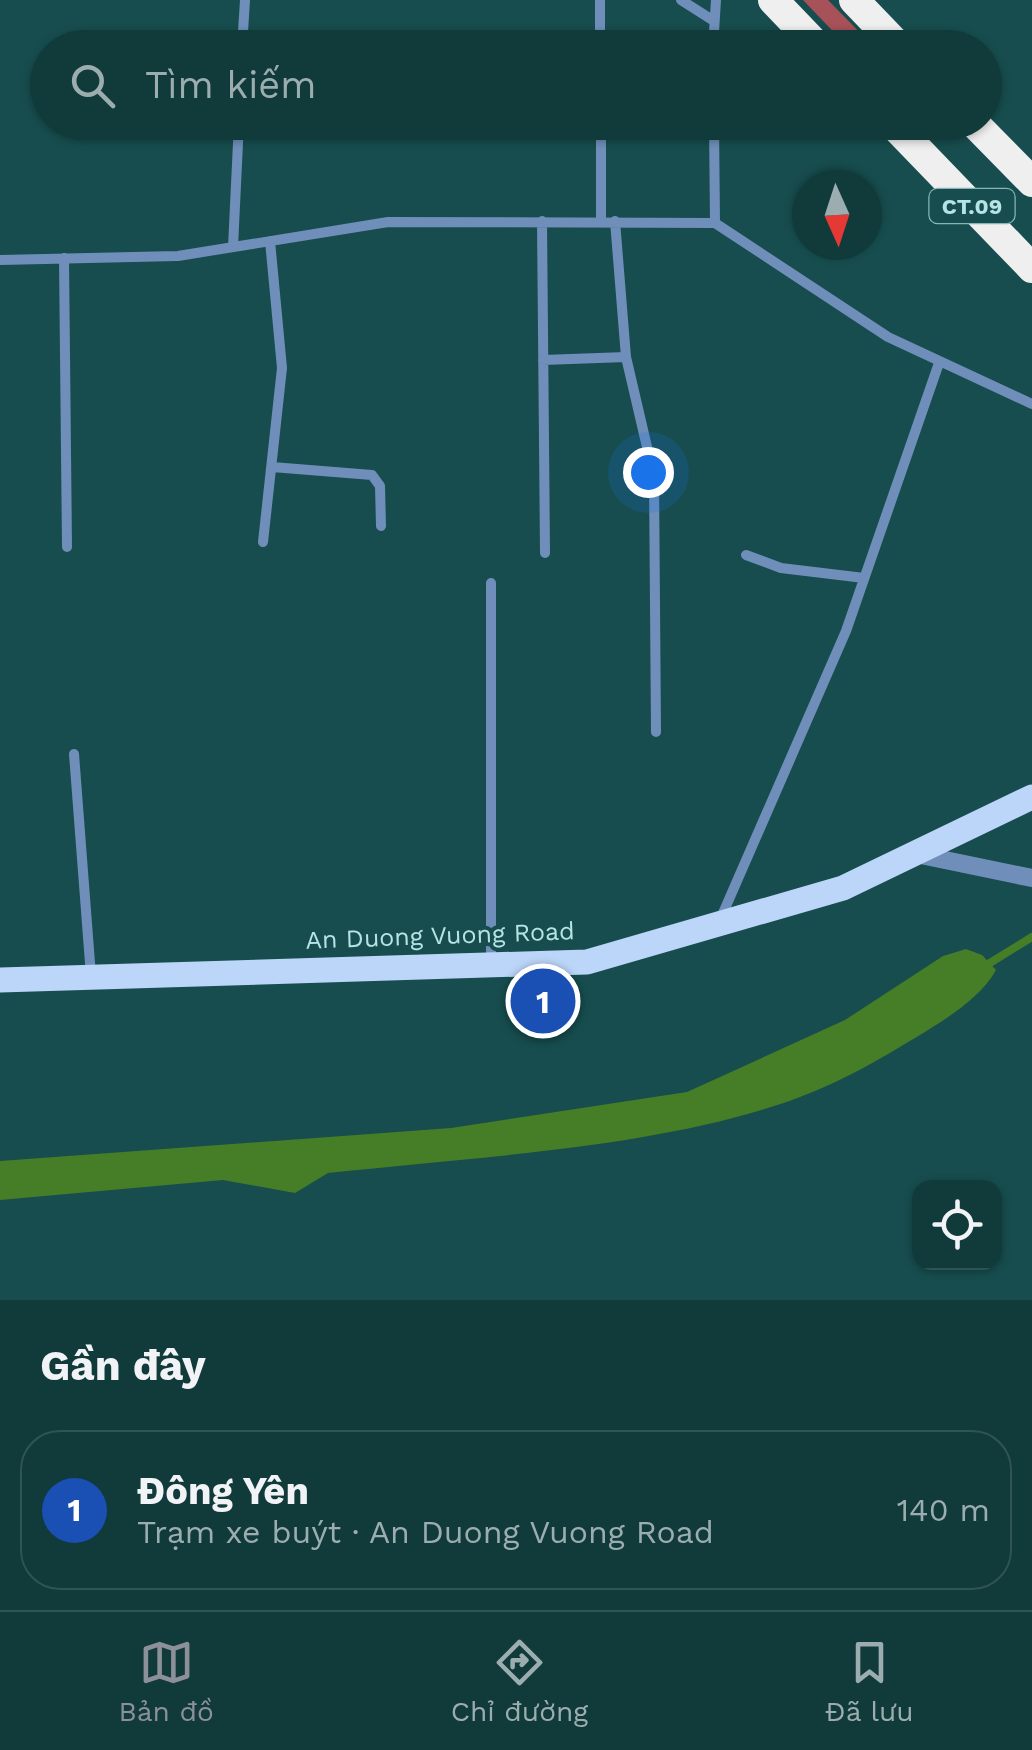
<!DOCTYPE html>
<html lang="vi">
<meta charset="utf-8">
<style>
:root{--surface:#113a3a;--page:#1a4142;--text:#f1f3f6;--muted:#9cadaf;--line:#305454;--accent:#8c9099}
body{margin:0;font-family:"Work Sans",sans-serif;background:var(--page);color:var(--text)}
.controls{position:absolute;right:30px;bottom:30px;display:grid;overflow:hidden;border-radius:20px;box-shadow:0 2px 8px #0004}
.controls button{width:90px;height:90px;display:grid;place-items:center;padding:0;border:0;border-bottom:2px solid var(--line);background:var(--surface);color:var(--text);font:50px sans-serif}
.compass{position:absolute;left:792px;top:170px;width:90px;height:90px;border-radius:50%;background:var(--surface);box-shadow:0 2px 8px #0004;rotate:177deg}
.you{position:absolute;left:648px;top:472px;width:35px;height:35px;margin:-25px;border:8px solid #fff;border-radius:50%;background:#1a73e8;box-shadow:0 0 0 15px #1a73e833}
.badge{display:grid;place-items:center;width:65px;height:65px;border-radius:50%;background:var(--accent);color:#fff;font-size:32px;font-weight:700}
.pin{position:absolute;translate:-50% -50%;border:5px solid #fff;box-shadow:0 2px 10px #0006}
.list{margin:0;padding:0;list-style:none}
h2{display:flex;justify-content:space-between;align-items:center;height:130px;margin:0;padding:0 40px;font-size:42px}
h2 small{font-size:32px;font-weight:400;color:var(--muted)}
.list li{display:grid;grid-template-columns:65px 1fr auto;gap:30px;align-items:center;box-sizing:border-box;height:160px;margin:0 20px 20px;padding:0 20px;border:2px solid var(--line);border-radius:40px}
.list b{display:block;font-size:38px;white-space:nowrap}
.list p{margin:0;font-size:32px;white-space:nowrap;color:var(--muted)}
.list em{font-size:32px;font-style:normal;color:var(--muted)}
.icon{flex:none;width:55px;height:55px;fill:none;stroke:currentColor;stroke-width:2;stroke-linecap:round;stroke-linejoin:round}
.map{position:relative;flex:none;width:1032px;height:1300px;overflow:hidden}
.search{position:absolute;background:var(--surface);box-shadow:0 2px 8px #0004;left:30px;right:30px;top:30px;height:110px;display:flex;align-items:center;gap:25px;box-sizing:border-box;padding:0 35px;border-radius:55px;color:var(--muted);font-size:38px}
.sheet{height:310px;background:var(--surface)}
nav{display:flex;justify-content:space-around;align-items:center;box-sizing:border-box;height:140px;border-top:2px solid var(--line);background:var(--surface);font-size:28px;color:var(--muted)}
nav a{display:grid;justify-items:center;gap:5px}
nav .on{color:var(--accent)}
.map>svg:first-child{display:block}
.green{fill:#a75158}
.water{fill:#467d27}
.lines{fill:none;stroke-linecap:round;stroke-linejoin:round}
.stream{stroke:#467d27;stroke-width:8}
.minor{stroke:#6f8fba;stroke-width:10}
.tertiary{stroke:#6f8fba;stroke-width:18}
.primary{stroke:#bcd6f9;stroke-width:25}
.motorway{stroke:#efefef;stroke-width:30}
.labels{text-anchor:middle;stroke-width:8;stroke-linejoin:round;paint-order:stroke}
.shield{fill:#174d4e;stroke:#86b6b6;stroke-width:2.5}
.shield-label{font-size:22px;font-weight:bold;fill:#b6e3e3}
.street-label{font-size:25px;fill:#b6e3e3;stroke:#174d4e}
</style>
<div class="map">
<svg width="1032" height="1300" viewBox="0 0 1032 1300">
<rect width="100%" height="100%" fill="#174d4e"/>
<path class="green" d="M803,0H828L874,47H848Z"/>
<path class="water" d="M966,949L982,955L996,970C980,999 943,1021 915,1038C878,1060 841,1082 800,1097C665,1148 473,1157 328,1173L295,1193L223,1180L0,1200V1161L451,1128L687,1092L845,1020L943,956Z"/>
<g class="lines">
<path class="stream" d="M985,966L1032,937"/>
<path class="minor" d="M600,0V48
M681,0L714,21
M242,48L245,0
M713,48L716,0
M601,122V221
M714,122L715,223
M542,221L545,553
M615,221L626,357L654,477L656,732
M233,247L239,122
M64,258L67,547
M0,260L178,256L388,222L715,223L888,337L1032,404
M543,360L626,357
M272,467L372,475L380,486L381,526
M263,542L282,368L270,241
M746,555L781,568L864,578
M74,754L91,976
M720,920L846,631L939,363
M491,962V583"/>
<path class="tertiary" d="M916,854L1032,878"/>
<path class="primary" d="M0,980L587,962L843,888L1032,797"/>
<path class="motorway" d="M773,0L819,48
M854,0L900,48
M891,122L1032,268
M973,122L1032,182"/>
</g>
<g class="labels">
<rect class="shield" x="929.5" y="189" width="85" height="34" rx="8"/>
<g class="shield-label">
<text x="972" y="214">CT.09</text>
</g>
<g class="street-label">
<text transform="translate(440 935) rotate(-2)" y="9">An Duong Vuong Road</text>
</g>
</g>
</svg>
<div class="controls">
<button><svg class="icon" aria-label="locate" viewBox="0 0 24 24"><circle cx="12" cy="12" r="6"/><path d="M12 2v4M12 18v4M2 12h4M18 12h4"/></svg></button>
</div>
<svg class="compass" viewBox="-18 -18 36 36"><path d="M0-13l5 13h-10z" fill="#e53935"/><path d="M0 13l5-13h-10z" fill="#9cadaf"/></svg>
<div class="you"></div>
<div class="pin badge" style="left:543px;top:1001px;background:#1a4fb4">1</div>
<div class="search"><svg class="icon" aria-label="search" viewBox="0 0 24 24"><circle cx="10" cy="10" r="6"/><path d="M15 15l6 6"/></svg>Tìm kiếm</div>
</div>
<section class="sheet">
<h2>Gần đây<small></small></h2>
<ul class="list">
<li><span class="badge" style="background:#1a4fb4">1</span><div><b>Đông Yên</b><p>Trạm xe buýt · An Duong Vuong Road</p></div><em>140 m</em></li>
</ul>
</section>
<nav>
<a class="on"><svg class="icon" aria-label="map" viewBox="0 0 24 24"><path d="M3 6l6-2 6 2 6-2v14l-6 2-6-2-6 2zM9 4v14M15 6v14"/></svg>Bản đồ</a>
<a><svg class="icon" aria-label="directions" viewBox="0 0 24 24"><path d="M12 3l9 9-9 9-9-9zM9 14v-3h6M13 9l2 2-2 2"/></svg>Chỉ đường</a>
<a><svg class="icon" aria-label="saved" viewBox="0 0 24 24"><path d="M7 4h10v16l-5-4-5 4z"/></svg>Đã lưu</a>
</nav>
